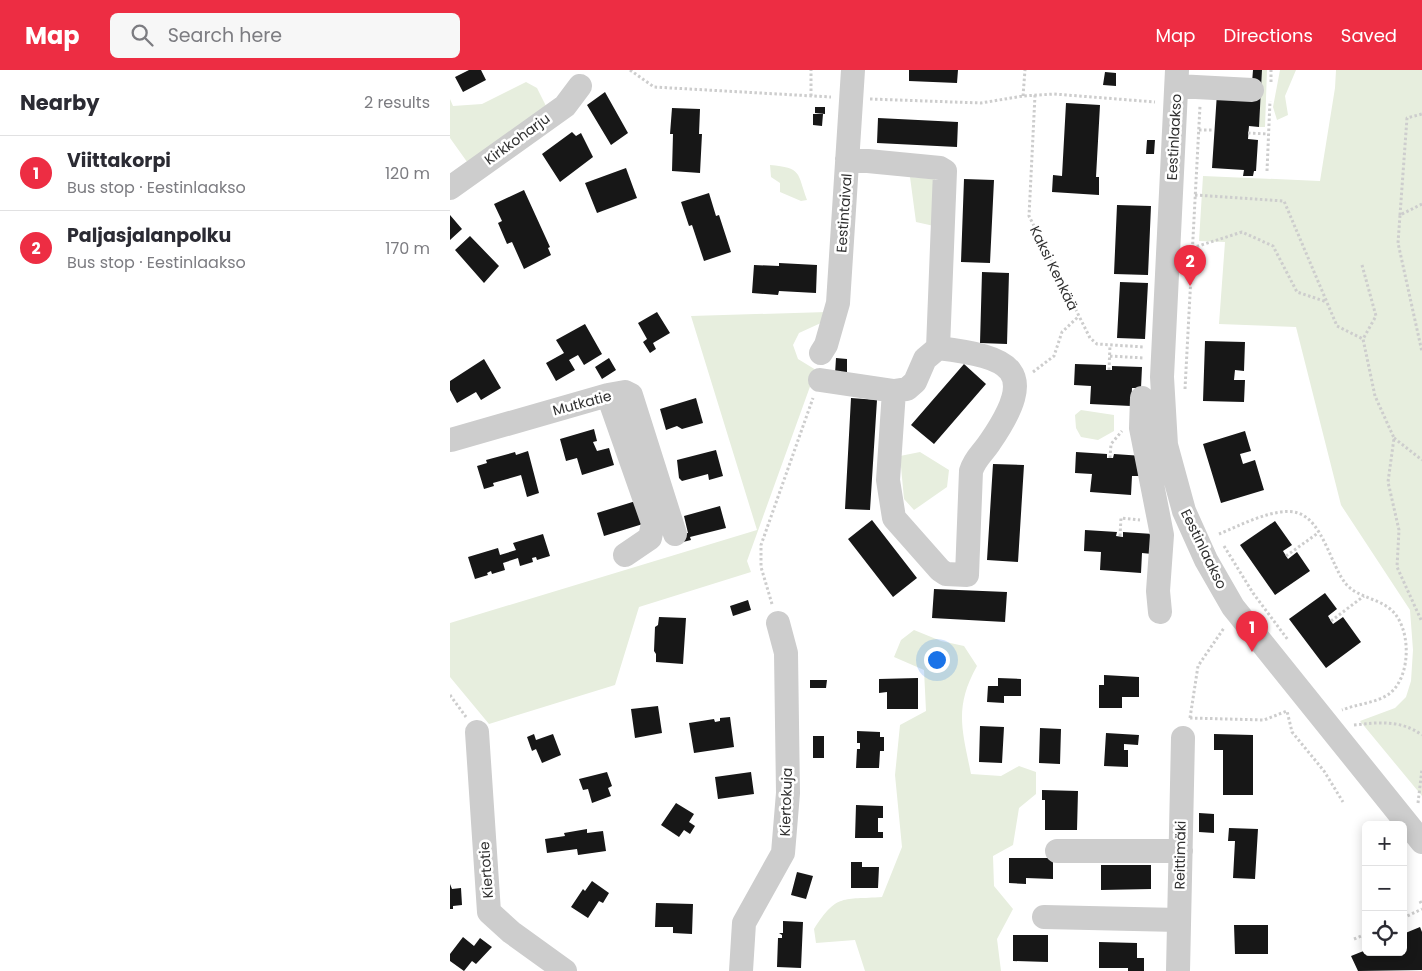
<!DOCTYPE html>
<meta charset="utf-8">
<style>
:root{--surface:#fff;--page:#f7f7f7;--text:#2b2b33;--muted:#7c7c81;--line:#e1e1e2;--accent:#ed2d43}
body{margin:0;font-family:Poppins,sans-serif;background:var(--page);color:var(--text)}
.controls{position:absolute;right:15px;bottom:15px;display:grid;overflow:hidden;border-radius:8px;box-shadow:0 2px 12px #0003}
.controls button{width:45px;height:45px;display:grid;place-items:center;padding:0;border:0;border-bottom:1px solid var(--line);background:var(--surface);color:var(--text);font:25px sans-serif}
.you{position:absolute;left:486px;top:589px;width:18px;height:18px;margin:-12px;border:4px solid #fff;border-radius:50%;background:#1a73e8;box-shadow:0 0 0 8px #1a73e833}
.badge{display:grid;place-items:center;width:32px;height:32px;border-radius:50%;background:var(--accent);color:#fff;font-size:16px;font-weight:700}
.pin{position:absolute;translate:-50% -41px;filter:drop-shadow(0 1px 2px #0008)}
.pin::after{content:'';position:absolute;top:26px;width:18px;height:15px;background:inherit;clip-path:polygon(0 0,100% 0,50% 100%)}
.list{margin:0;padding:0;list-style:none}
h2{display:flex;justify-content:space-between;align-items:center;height:65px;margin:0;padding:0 20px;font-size:21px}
h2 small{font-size:16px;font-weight:400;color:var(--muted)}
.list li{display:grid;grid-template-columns:32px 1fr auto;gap:15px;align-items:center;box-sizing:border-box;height:75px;padding:0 20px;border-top:1px solid var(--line)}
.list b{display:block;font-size:19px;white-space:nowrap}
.list p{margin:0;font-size:16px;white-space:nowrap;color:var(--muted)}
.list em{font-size:16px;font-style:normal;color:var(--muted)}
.icon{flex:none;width:28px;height:28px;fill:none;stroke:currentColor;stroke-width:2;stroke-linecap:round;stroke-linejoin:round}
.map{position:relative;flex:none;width:972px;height:901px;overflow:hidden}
header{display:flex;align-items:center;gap:30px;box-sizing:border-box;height:70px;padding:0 25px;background:var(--accent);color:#fff}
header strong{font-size:24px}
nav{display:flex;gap:28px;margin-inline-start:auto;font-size:18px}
.search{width:350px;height:45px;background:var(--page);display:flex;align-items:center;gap:12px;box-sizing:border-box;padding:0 18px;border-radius:8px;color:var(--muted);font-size:19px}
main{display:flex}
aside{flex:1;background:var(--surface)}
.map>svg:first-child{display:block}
.green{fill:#e7eede}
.building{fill:#171717}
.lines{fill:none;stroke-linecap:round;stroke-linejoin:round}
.path{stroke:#cdcdcd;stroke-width:3;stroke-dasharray:2.5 2.5;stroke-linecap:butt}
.minor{stroke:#cdcdcd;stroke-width:24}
.labels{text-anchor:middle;stroke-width:5;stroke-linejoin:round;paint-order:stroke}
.street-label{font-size:14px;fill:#303030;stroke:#fff}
</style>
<header>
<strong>Map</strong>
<div class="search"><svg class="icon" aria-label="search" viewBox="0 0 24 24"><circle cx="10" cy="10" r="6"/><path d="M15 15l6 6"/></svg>Search here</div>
<nav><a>Map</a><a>Directions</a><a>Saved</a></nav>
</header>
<main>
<aside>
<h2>Nearby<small>2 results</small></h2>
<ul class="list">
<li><span class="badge">1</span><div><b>Viittakorpi</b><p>Bus stop · Eestinlaakso</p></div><em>120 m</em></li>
<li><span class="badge">2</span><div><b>Paljasjalanpolku</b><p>Bus stop · Eestinlaakso</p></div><em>170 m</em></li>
</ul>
</aside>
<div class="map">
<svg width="972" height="901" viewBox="0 0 972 901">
<rect width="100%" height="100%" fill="#fff"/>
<path class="green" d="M812,0H817L815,57H809Z
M830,0H846L835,26L838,45L827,50L823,37Z
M886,0H972V726L910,651L945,638L956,627L961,611L963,580L960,540L891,435L846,257L769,254L775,172L749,171L753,106L870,111L885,18Z
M76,12L87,18L96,36L20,96L0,68V29L3,36L32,34Z
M320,95C352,98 347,102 357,130L351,131L330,122V113L321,107Z
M460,107L485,109L484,156L466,152Z
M377,242L373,252L349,263L343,275L348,289L366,300L297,491L301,502L189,537L165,615L39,654L0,607V553L307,460L241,246Z
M631,340L664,345V361L648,370L631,367L626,358L625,345Z
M470,382L499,400L497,417L464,440L454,429L450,386Z
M464,560L491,571L514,576L527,596C504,637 512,660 521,704L551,706L569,696L586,702V724L569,738L563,775L543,786L544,816L563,839L547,869L551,901H415L405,870L366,873L364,859C387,823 393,830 432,827L452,777L445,705L450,655L476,641L474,600L444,587L451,570Z"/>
<path class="building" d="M19,0H31L36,10L13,22L5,7Z
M459,0H508L507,13L459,11Z
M803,0H812L809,57L799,56L798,69L808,70L806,101H804L803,106H793L794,100L762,98L767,23L801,26Z
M655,2L666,3V16L653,15Z
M155,22L178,63L161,75L137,35Z
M616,33L650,35L646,107H649V125L602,122L603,105L612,106Z
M365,37H375V44L365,43Z
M222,38L250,39L249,64H252L250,103L222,101L223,64H220Z
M363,44H373L372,56L363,55Z
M428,48L508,52L507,77L427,73Z
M122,62L126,66L131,63L143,87L110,112L92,84Z
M697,70H705L704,84H696Z
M176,98L187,128L147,143L135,113Z
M514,109L544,110L540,193L511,192Z
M74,120L100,177L98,178L101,185L74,199L62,172L57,174L48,153L52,151L44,134Z
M259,123L266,146L269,145L281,182L254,191L242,155L239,156L231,132Z
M667,135L701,136L698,205L664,204Z
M0,145L12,159L0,170Z
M20,166L49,196L34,213L5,180Z
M329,193L367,195L366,223L329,221L328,225L302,223L304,195L329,196Z
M532,202L559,203L557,274L530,273Z
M670,212L698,213L695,269L667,268Z
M207,242L220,263L203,273L206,279L200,283L193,272L197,269L188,253Z
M135,254L152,284L134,295L128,285L119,290L125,300L106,311L96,293L114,283L106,270Z
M755,271L795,272L794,301L785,300L784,310H795L794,332L753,331Z
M159,288L166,300L152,309L145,297Z
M386,288L397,289V304H385Z
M34,289L51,318L31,330L26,322L7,333L0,320V311Z
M514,294L536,314L484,374L461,355Z
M625,294L656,295V300H662V296L692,297L691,318H682L681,336L640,334L641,316L624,315Z
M246,328L253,353L232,359L227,356L216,360L210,339Z
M401,328L427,330L420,440L395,439Z
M144,359L147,371L143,372L147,381L159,378L164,395L132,405L127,388L116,391L110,369Z
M795,361L801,381L790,384L793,394L805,390L814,420L771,433L753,374Z
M266,380L273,406L259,410L258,404L232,411L229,408L227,390Z
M78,381L89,423L77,427L71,405L43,413L44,416L34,419L27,396L37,393L36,390L65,382L66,385Z
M626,382L657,384V388H663L664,384L693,386L692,406H682L681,425L640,422L642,404L625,403Z
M543,394L574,395L568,492L537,490Z
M189,430L196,453L154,466L147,443Z
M270,436L276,458L240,467L241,470L233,472L231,464L238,463L234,446Z
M422,450L467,508L443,527L398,469Z
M825,451L842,475L833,481L838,489L847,482L860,501L825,525L790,475Z
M635,460L667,462L666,466L673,467V462L703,464L702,484L692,483L691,503L650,500L651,482L634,481Z
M93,464L100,486L87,490L86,487L82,488L83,492L70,496L68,488L53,493L55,500L42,504L41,501L37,503L38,505L25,509L18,487L48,478L50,485L66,480L63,473Z
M484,519L557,522L555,552L482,548Z
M875,523L887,539L878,546L881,551L883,554L893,547L911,572L876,598L839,549Z
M298,530L301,540L283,546L280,536Z
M209,547L236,548L233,594L206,592V584L204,581L205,557L208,555Z
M654,605L689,607V627H672V638H649V615H654Z
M468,608V639H437V622L429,623V609Z
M548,608L571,609V626H554V633L537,632L538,616H548Z
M360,610H377L376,618H360Z
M208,636L212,663L185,668L181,639Z
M280,647L284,677L244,683L239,653L264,649L265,652L270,651V648Z
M530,656L554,657L552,693L529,692Z
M590,658L611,659L610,694L589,693Z
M407,661L430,662V667H434V681H430L429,698H406L407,679H410V673H407Z
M656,663L689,665L688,675L674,674V680H678V697L654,696Z
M84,664L86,670L103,664L111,685L92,693L86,679L82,681L77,667Z
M764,664L803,665V725H773V680H764Z
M363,666H374V688H363Z
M157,702L162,716L158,718L161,726L142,733L138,719L133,720L129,709Z
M301,702L304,724L268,729L265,707Z
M592,720L628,721L627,760H595V730H592Z
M226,733L244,744L239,752L245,756L240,764L234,760L229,767L211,755Z
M406,735L433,736V748H428V762H433V768H405Z
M749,743L764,744V763L749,762Z
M779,758L808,759L805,809L783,808L785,771H778Z
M137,759V763L153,761L156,781L128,785L127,779L97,783L95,769L115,766L114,763Z
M559,788H603V809L576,808V814L559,813Z
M401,792H412V797H429L428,818H401Z
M651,795H701V819L651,820Z
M347,802L363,806L356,829L341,825Z
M142,811L159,823L153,833L149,831L138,848L121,837L133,819L135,821Z
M0,814L2,819L11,818L12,835L3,836V839H0Z
M206,833L243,834L242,864L223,863V857H205Z
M333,851L353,852L351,898L327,897L328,868H332V865L329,863H333Z
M784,855H818V884H785Z
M970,857L972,862V900L908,901L901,886L916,880V882H953V864Z
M563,865H598V892L563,891Z
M13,867L24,876L30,868L42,877L26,894L22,891L14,901L0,891V884Z
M649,872L687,873V888H694V901H678V898H649Z"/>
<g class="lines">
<path class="path" d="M180,0L204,17L381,27
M821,12V0
M585,25L579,146L640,268L647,274L694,277
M361,26V0
M573,26L575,0
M420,29L531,33L573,26L604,24L705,32
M749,60H764
M798,63L818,64
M817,101L820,31
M745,125L834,131L887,256L913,269
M972,134L950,145L948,173L972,282
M950,145L957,48L972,44
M742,178L792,162L823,176L847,222L877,232
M912,195L926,246L913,269L925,326L944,368L938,412L949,460L947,497L972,552
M660,286L694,288
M659,300L660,275
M583,302L604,286L612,262L628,247
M735,319L750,36
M944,368L972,390
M660,388L661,374L672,361
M769,464C789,456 826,436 848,443C873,451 881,496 896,514C907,527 926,528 939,538C962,555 962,607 939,624C926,633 907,634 892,640
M670,466L671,448L690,450
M774,476L803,523L838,570
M836,486L868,463
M322,534L311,497V475L363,328
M881,551L914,526
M0,625L16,647
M740,648L814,650L837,641L842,662L874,701L893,732
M740,648L748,596L774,558
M904,655C930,652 951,650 972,665
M968,733L972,699
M970,831L972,835
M953,848L972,839
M904,869L916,864"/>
<path class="minor" d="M727,0L712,307L716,375L734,441L756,490L783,537L972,772
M727,16L802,20
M0,118L115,36L130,16
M371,283L376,275L388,233L403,0
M370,310L444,321L438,410L444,448L490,500L496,504L517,505L521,401C525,388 533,383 540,372C590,299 561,287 488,278L495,101L490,98L397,89
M444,321L457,319L465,312L475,289L488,278
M158,325L203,453L200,468L175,485
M692,328L691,358L712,465L708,521L710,542
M1,370L158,325L175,322L181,325L225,464
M27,662L39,842L61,862L115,901
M607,781H731
M594,847L729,850
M291,901L294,853L333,783L338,723L336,583L328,553
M728,901L733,668"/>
</g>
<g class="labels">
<g class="street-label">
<text transform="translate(724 67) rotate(-87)" y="5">Eestinlaakso</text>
<text transform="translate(67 69) rotate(-36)" y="5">Kirkkoharju</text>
<text transform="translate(394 143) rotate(-86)" y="5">Eestintaival</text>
<text transform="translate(604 198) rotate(64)" y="5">Kaksi Kenkää</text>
<text transform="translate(132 333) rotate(-15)" y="5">Mutkatie</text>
<text transform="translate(754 479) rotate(64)" y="5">Eestinlaakso</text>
<text transform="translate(336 732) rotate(-88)" y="5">Kiertokuja</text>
<text transform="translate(730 785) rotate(-89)" y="5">Reittimäki</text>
<text transform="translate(36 800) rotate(-94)" y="5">Kiertotie</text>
</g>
</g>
</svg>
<div class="controls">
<button>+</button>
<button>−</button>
<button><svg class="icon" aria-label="locate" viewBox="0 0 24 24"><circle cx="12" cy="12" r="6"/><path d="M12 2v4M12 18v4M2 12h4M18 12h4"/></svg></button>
</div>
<div class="you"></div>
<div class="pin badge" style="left:802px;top:582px">1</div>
<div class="pin badge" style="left:740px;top:216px">2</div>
</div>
</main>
